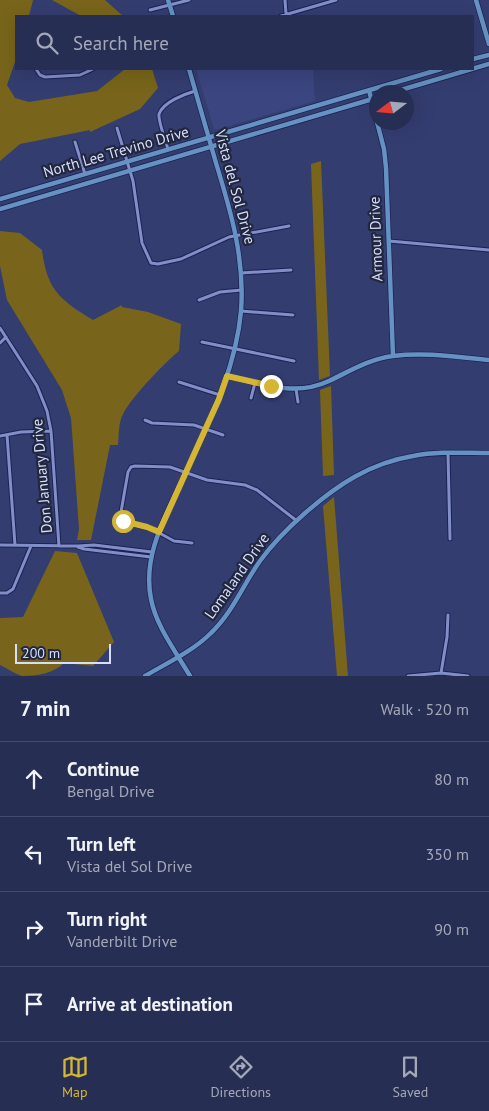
<!DOCTYPE html>
<meta charset="utf-8">
<style>
:root{--surface:#272e54;--page:#333a5e;--text:#f1f3f6;--muted:#a4a8b8;--line:#434a6b;--accent:#d5b534}
body{margin:0;font-family:"PT Sans",sans-serif;background:var(--page);color:var(--text)}
.compass{position:absolute;left:369px;top:85px;width:45px;height:45px;border-radius:50%;background:var(--surface);box-shadow:0 5px 20px #0002;rotate:254deg}
.scale{position:absolute;left:15px;bottom:12px;width:96px;box-sizing:border-box;padding-left:5px;border:2px solid #d6defe;border-top:0;font-size:14px;line-height:18px;white-space:nowrap;color:#d6defe;-webkit-text-stroke:4px #22273e;paint-order:stroke}
.stop{position:absolute;width:15px;height:15px;margin:-11px;border:4px solid #d5b534;border-radius:50%;background:#fff}
.stop.end{background:#d5b534;border-color:#fff;box-shadow:0 1px 5px #0008}
.list{margin:0;padding:0;list-style:none}
h2{display:flex;justify-content:space-between;align-items:center;height:65px;margin:0;padding:0 20px;font-size:21px}
h2 small{font-size:16px;font-weight:400;color:var(--muted)}
.list li{display:grid;grid-template-columns:32px 1fr auto;gap:15px;align-items:center;box-sizing:border-box;height:75px;padding:0 20px;border-top:1px solid var(--line)}
.list b{display:block;font-size:19px;white-space:nowrap}
.list p{margin:0;font-size:16px;white-space:nowrap;color:var(--muted)}
.list em{font-size:16px;font-style:normal;color:var(--muted)}
.icon{flex:none;width:28px;height:28px;fill:none;stroke:currentColor;stroke-width:2;stroke-linecap:round;stroke-linejoin:round}
.map{position:relative;flex:none;width:489px;height:676px;overflow:hidden}
.search{position:absolute;background:var(--surface);box-shadow:0 5px 20px #0002;left:15px;right:15px;top:15px;height:55px;display:flex;align-items:center;gap:12px;box-sizing:border-box;padding:0 18px;border-radius:0px;color:var(--muted);font-size:19px}
.sheet{height:365px;background:var(--surface)}
nav{display:flex;justify-content:space-around;align-items:center;box-sizing:border-box;height:70px;border-top:1px solid var(--line);background:var(--surface);font-size:14px;color:var(--muted)}
nav a{display:grid;justify-items:center;gap:2px}
nav .on{color:var(--accent)}
.map>svg:first-child{display:block}
.built{fill:#3b4580}
.grass{fill:#78651b}
.lines{fill:none;stroke-linecap:round;stroke-linejoin:round}
.street-casing{stroke:#1c2253;stroke-width:5}
.secondary-casing{stroke:#1c2253;stroke-width:6}
.street{stroke:#818ec8;stroke-width:3}
.secondary{stroke:#6592c2;stroke-width:4.5}
.route{stroke:#d5b534;stroke-width:6}
.labels{text-anchor:middle;stroke-width:4.5;stroke-linejoin:round;paint-order:stroke}
.street-label{font-size:15px;fill:#d6defe;stroke:#22273e}
</style>
<div class="map">
<svg width="489" height="676" viewBox="0 0 489 676">
<rect width="100%" height="100%" fill="#343d70"/>
<path class="built" d="M196,69H313L315,101L216,130L214,129Z"/>
<path class="grass" d="M0,0H33L29,16H16V59L7,85L15,98L29,102L97,91L125,69H152L158,88L140,109L90,132V130L20,144L0,161Z
M52,0H105L123,16H81Z
M321,161L330,376L319,380L311,164Z
M0,231L20,233L42,250C47,290 60,300 93,320L122,305V307L148,312L181,324L179,351C164,363 131,398 123,414C118,424 119,435 118,445H110L91,540H77L79,529L71,418L62,390L7,300L0,266Z
M331,386L334,475L323,476L320,390Z
M334,497L348,676H337L323,506Z
M55,551L77,553L114,642L93,666L64,663C54,673 38,676 22,676C15,674 7,668 0,665V618L23,617Z"/>
<g class="lines">
<defs>
<path id="street" d="M285,0L286,14
M150,10L189,0
M281,16L336,0
M36,69L40,75L45,77L80,75L93,69
M117,128L133,181L142,243L151,263L158,264L181,259L229,237L289,226
M75,142L85,174
M168,149C166,142 158,121 159,114C163,102 185,94 195,91
M389,241L489,250
M241,273L291,270
M199,300L220,292L242,290
M241,311L293,315
M0,328L37,386L47,411L51,431L59,546
M202,342L294,361
M0,343L6,337
M179,382L220,395
M296,389L298,402
M251,398L255,383
M145,420L152,423L194,425L223,435
M7,435L15,545
M0,436L21,432L51,431
M448,453L450,539
M192,543L174,541L152,529L127,523L121,519V512L128,472L131,467L135,466L170,467L207,480L245,485L257,490L297,521
M0,545L78,546L94,545L152,552
M78,547L84,549L151,557
M0,593H7L13,589L31,546
M441,673L447,637L448,615
M408,676L441,673L468,676"/>
<path id="secondary" d="M168,0L173,16
M476,0L489,44
M473,59L489,55
M189,69C198,100 207,132 216,163C231,212 245,259 241,311C236,369 209,422 185,474C167,514 142,554 151,599C156,626 176,652 190,676
M369,90L376,119
M394,92L489,64
M377,122L384,149L386,168L393,356
M0,199L441,69
M0,209L376,98
M227,376C262,384 295,397 329,381C350,371 369,359 393,356C425,352 457,357 489,360
M145,676C167,663 193,651 211,633C233,612 243,585 260,561C273,543 288,528 304,514C337,485 370,463 413,456C438,451 464,453 489,453"/>
</defs>
<use href="#street" class="street-casing"/>
<use href="#secondary" class="secondary-casing"/>
<use href="#street" class="street"/>
<use href="#secondary" class="secondary"/>
</g>
<g class="lines">
<path class="route" d="M123,521L147,527L159,532L219,399L227,376L271,386"/>
</g>
<g class="labels">
<g class="street-label">
<text transform="translate(116 152) rotate(-16)" y="5">North Lee Trevino Drive</text>
<text transform="translate(235 187) rotate(75)" y="5">Vista del Sol Drive</text>
<text transform="translate(376 239) rotate(-92)" y="5">Armour Drive</text>
<text transform="translate(42 476) rotate(-95)" y="5">Don January Drive</text>
<text transform="translate(237 576) rotate(-55)" y="5">Lomaland Drive</text>
</g>
</g>
</svg>
<svg class="compass" viewBox="-18 -18 36 36"><path d="M0-13l5 13h-10z" fill="#e53935"/><path d="M0 13l5-13h-10z" fill="#a4a8b8"/></svg>
<div class="scale">200 m</div>
<div class="stop" style="left:123px;top:521px"></div>
<div class="stop end" style="left:271px;top:386px"></div>
<div class="search"><svg class="icon" aria-label="search" viewBox="0 0 24 24"><circle cx="10" cy="10" r="6"/><path d="M15 15l6 6"/></svg>Search here</div>
</div>
<section class="sheet">
<h2>7 min<small>Walk · 520 m</small></h2>
<ul class="list">
<li><svg class="icon" aria-label="ahead" viewBox="0 0 24 24"><path d="M12 20V5M6 11l6-6 6 6"/></svg><div><b>Continue</b><p>Bengal Drive</p></div><em>80 m</em></li>
<li><svg class="icon" aria-label="left" viewBox="0 0 24 24"><path d="M17 20v-9H6M10 6l-5 5 5 5"/></svg><div><b>Turn left</b><p>Vista del Sol Drive</p></div><em>350 m</em></li>
<li><svg class="icon" aria-label="right" viewBox="0 0 24 24"><path d="M7 20v-9h11M14 6l5 5-5 5"/></svg><div><b>Turn right</b><p>Vanderbilt Drive</p></div><em>90 m</em></li>
<li><svg class="icon" aria-label="arrive" viewBox="0 0 24 24"><path d="M6 21V4h12l-3 4 3 4H6"/></svg><div><b>Arrive at destination</b></div></li>
</ul>
</section>
<nav>
<a class="on"><svg class="icon" aria-label="map" viewBox="0 0 24 24"><path d="M3 6l6-2 6 2 6-2v14l-6 2-6-2-6 2zM9 4v14M15 6v14"/></svg>Map</a>
<a><svg class="icon" aria-label="directions" viewBox="0 0 24 24"><path d="M12 3l9 9-9 9-9-9zM9 14v-3h6M13 9l2 2-2 2"/></svg>Directions</a>
<a><svg class="icon" aria-label="saved" viewBox="0 0 24 24"><path d="M7 4h10v16l-5-4-5 4z"/></svg>Saved</a>
</nav>
